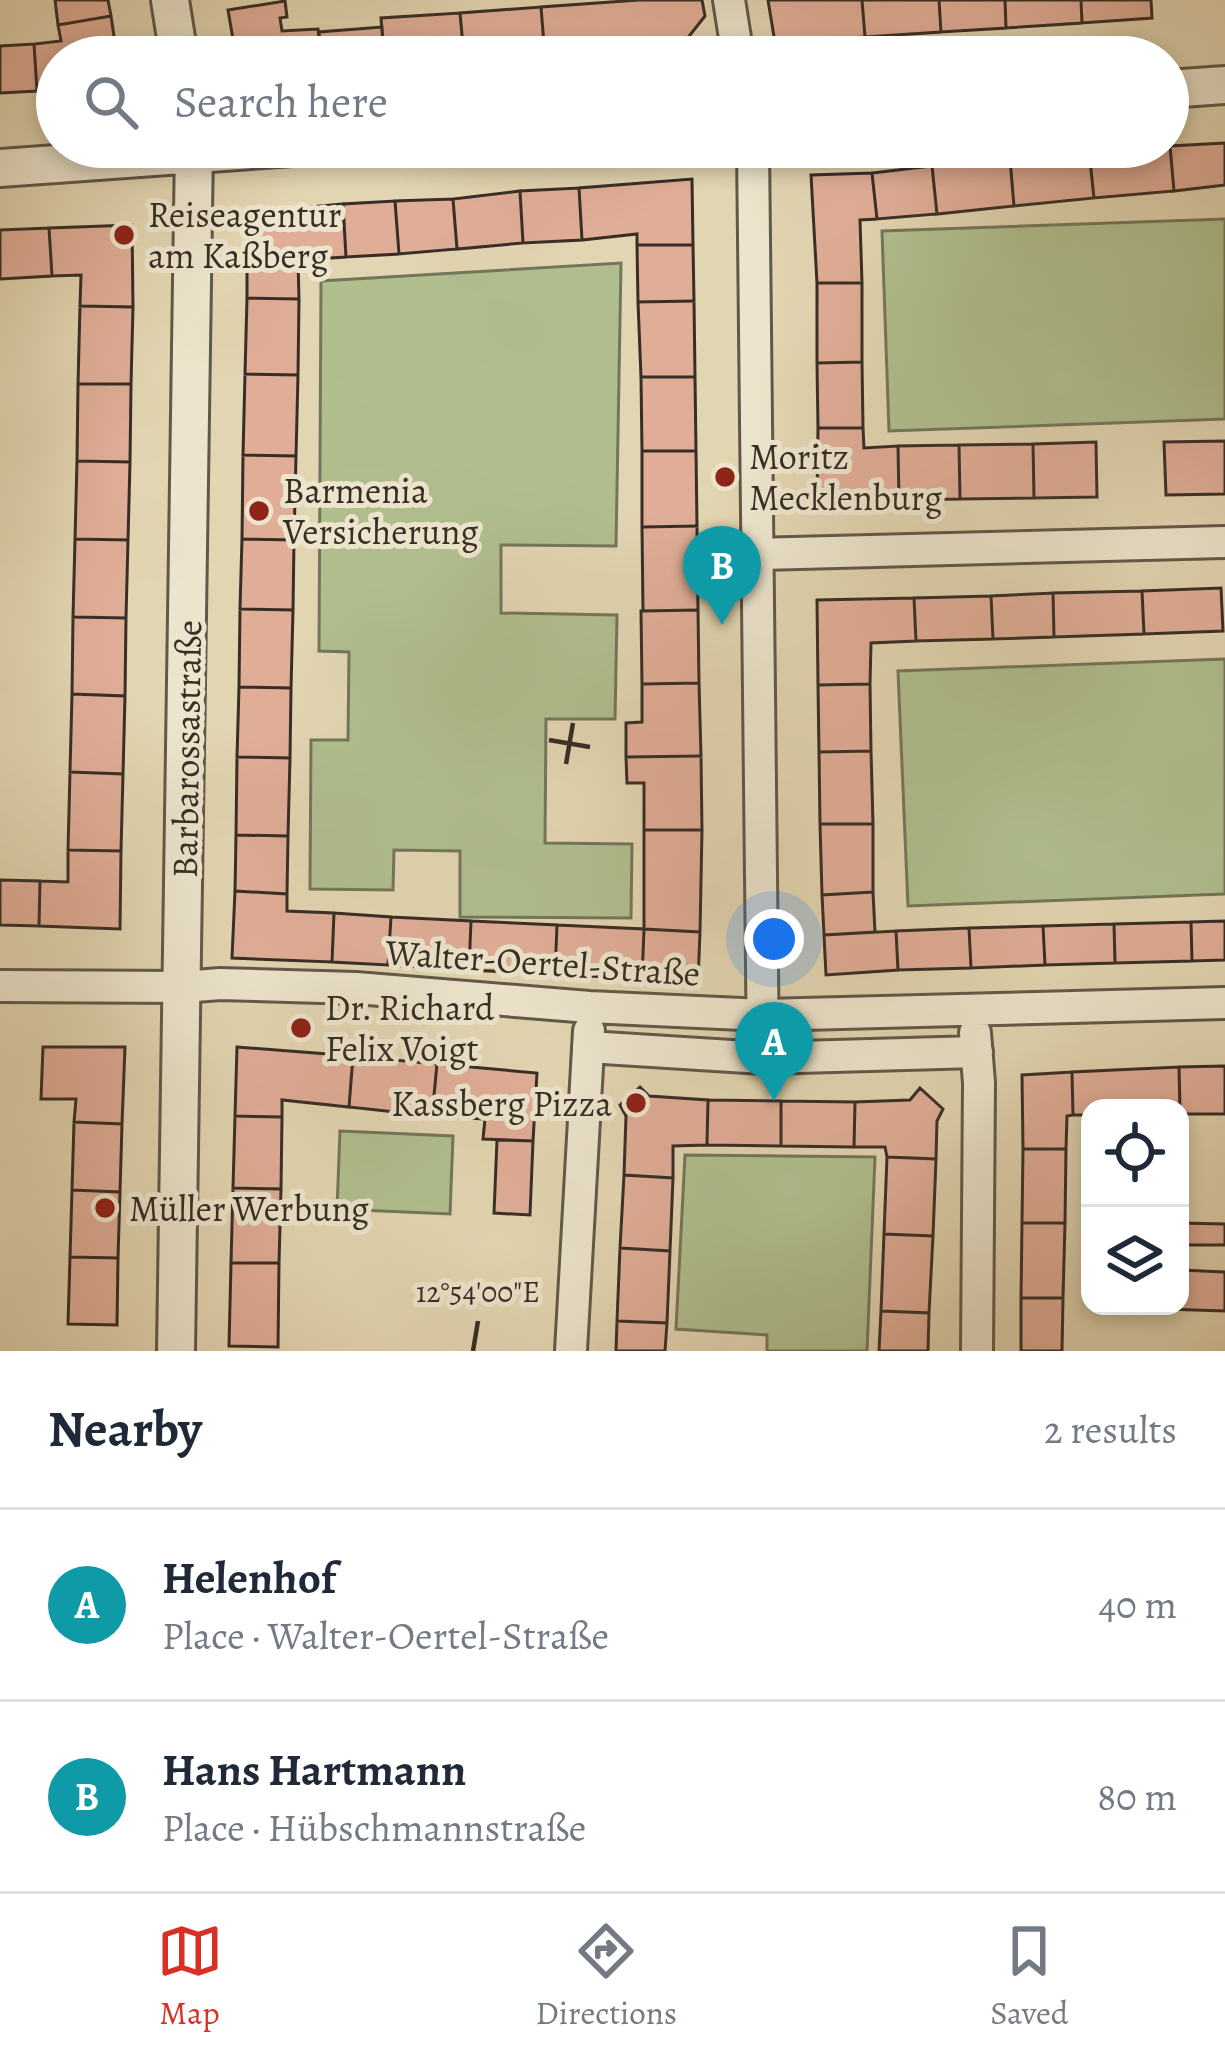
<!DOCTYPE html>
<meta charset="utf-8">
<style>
:root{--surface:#fff;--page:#f6f6f7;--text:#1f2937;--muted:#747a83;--line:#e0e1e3;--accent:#d93025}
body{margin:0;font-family:Alegreya,serif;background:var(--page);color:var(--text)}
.controls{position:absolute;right:36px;bottom:36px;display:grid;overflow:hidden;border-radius:24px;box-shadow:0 6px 18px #0003}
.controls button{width:108px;height:108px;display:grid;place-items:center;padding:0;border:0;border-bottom:3px solid var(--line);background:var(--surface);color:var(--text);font:60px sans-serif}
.you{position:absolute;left:774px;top:939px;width:42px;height:42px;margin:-30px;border:9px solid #fff;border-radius:50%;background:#1a73e8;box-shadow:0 0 0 18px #1a73e833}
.badge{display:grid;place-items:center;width:78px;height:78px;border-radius:50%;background:var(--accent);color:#fff;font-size:39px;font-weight:700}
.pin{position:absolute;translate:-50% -99px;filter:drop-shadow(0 3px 6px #0008)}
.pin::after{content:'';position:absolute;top:63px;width:42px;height:36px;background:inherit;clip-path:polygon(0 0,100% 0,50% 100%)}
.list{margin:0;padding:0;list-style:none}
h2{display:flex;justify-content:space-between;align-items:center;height:156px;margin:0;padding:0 48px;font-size:51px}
h2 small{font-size:39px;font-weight:400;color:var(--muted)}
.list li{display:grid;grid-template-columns:78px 1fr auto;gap:36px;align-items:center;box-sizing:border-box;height:192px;padding:0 48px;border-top:3px solid var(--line)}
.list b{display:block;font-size:45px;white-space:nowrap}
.list p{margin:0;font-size:39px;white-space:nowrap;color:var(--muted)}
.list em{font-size:39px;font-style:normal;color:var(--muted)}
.icon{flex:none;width:66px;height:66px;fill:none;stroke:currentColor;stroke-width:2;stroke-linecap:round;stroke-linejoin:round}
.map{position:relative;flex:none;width:1225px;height:1351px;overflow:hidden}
.search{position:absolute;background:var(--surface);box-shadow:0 6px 18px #0003;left:36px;right:36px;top:36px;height:132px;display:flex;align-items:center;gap:30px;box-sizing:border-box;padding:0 42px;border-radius:66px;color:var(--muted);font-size:45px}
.sheet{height:540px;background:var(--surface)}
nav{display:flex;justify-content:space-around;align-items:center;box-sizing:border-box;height:168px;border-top:3px solid var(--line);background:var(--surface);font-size:33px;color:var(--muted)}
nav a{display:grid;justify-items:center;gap:6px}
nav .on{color:var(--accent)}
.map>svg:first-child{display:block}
.green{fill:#b0be8e;stroke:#74765a;stroke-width:3}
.building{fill:#e0ad97;stroke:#382e26;stroke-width:3}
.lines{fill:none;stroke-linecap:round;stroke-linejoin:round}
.minor-casing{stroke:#625849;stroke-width:36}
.tertiary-casing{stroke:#625849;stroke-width:42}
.minor{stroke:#ece4cc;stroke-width:30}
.tertiary{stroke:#ece4cc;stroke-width:36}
.ticks{fill:none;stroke:#382e26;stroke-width:4.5}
.poi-dot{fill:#8f2418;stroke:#ece4cc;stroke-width:4.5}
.labels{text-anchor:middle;stroke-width:10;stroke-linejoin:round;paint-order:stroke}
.poi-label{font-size:36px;fill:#382e26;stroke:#ece4cc;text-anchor:start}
.street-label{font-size:36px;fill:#382e26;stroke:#ece4cc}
.ticks-label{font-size:30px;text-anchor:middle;fill:#382e26;stroke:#ece4cc;stroke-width:10;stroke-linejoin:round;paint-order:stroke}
</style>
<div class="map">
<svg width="1225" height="1351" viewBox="0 0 1225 1351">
<rect width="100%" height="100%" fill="#e2d5b1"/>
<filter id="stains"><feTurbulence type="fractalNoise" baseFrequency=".00167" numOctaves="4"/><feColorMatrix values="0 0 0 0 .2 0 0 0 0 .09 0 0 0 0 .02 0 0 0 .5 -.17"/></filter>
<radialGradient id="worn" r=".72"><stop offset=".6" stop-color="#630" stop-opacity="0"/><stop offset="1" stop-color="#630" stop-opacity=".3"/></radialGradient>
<path class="green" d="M1225,219V419L889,431L882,231Z
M621,263L616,546L501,545V613L617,615L615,719H546L545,843L632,844L631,918L460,917V851L394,850L393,890L310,889L311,740H348L349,652L319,651L321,281Z
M1225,659V894L908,906L898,671Z
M340,1131L453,1136L450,1214L337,1209Z
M685,1155L875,1157L867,1351H767V1335L676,1329Z"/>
<path class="building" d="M55,0H108L111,16L58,25Z
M639,0H702L705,16L675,54L545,57L541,7Z
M768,0H862L865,37L775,43Z
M862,0H939L941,32L865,37Z
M939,0H1005L1006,28L941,32Z
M1005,0H1081L1082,23L1006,28Z
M1081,0H1151L1152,18L1082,23Z
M285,1L287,17L280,18L282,31L318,29L321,57H236L228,10Z
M541,7L545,57H464L460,13Z
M460,13L464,57H384L381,18Z
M111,16L117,57H57V90L37,91L34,44L61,41L58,25Z
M382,27L384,57H321L319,32Z
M34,44L37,91L0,93V46Z
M1225,143V185L1174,191L1170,146Z
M1170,146L1174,191L1094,198L1089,151Z
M1089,151L1094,198L1014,206L1010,159Z
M1010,159L1014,206L937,214L932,166Z
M932,166L937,214L877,219L872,173Z
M872,173L877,219L860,220L862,283H817L811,175Z
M692,179L693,245H637V234L582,240L579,188Z
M579,188L582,240L523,243L520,191Z
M520,191L523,243L457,249L453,199Z
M453,199L457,249L399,254L395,201Z
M395,201L399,254L346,257L343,204Z
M343,204L346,257L298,260L299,299L247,298V213Z
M132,225L133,307L80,306L81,275L52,276L49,228Z
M49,228L52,276L0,279V230Z
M637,245H693L694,301L638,302Z
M817,283H862V362L817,363Z
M247,298L299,299L298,375L245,374Z
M694,301L695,377H641L638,302Z
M80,306L133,307L131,384H78Z
M862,362L863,428H818L817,363Z
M245,374L298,375L296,456L243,455Z
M641,377H695L696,451H642Z
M78,384H131L130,462L77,461Z
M818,428H863L864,448L898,446L899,500L817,501Z
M1225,441V494L1166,495L1164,442Z
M1096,442L1097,497L1034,498L1033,444Z
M1033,444L1034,498L960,499L959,445Z
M959,445L960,499L899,500L898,446Z
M642,451H696L697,526L642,527Z
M243,455L296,456L294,540L242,539Z
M77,461L130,462L128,540L75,539Z
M697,526L698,610L643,611L642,527Z
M75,539L128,540L126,618L73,617Z
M242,539L294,540L293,610L240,609Z
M1221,588L1223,631L1144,634L1142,591Z
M1142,591L1144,634L1054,637L1053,593Z
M1053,593L1054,637L993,639L991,596Z
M991,596L993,639L916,641L914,598Z
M914,598L916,641L871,643L870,684L818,685L817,600Z
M240,609L293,610L291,688L239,687Z
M698,610L699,683L642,684L641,611Z
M73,617L126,618L125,696L72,694Z
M699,683L701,756L626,757V723L642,722V684Z
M870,684L871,751L819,752L818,685Z
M239,687L291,688L290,758L237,757Z
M72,694L125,696L123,774L70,772Z
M871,751L873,824H820L819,752Z
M701,756L702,830H644V783H627L626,757Z
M237,757L290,758L288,836L236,835Z
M70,772L123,774L121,851L68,850Z
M820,824H873V892L822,895Z
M644,830H702L700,932L644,929Z
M236,835L288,836L287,894L235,891Z
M68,850L121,851L120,929L39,926L40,881L68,882Z
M0,880L40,881L39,926L0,925Z
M235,891L287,894V911L334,913L332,962L232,958Z
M873,892L875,932L824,935L822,895Z
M334,913L391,917L388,965L332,962Z
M391,917L471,921L469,970L388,965Z
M471,921L557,925L555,974L469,970Z
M1225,921V960L1192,961L1191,922Z
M1191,922L1192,961L1115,963L1114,924Z
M1114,924L1115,963L1045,965L1043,926Z
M557,925L644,929L642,979L555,974Z
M1043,926L1045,965L971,968L969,928Z
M969,928L971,968L898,970L896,931Z
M644,929L700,932L698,982L642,979Z
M896,931L898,970L826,975L824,935Z
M43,1047H125L122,1124L74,1122L76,1099H41Z
M237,1047L353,1056L349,1107L282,1100V1117L235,1116Z
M353,1056L437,1064L432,1116L349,1107Z
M437,1064L537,1073L533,1141L483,1139L485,1119L432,1116Z
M1225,1066V1114H1180L1179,1067Z
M1179,1067L1180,1108H1090V1115H1073L1072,1072Z
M1072,1072L1073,1115L1067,1116L1066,1149H1023L1022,1075Z
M640,1087L649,1096L708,1100L707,1145L673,1146V1178L624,1175L626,1116L620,1105Z
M920,1088L943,1109L937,1121L936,1159L887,1157L885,1147H854L855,1102L910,1100Z
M708,1100L781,1101V1146L707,1145Z
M781,1101L855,1102L854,1147L781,1146Z
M235,1116L282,1117L281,1189L233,1188Z
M74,1122L122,1124L120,1192L72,1190Z
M497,1140L533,1141L530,1215L494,1213Z
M1023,1149H1066L1065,1223H1022Z
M887,1157L936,1159L933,1236L884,1234Z
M624,1175L673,1178L670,1251L620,1248Z
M233,1188L281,1189L279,1263H231Z
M72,1190L120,1192L118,1258L70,1257Z
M1022,1223H1065L1063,1298H1021Z
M1180,1223L1225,1224V1245H1180Z
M884,1234L933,1236L929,1313L881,1311Z
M620,1248L670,1251L667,1323L617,1321Z
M70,1257L118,1258L117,1325L68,1324Z
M231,1263H279L278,1347L229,1346Z
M1180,1270L1225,1272V1311L1165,1309V1306H1180Z
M1021,1298H1063L1062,1351H1021Z
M881,1311L929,1313L928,1351H879Z
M617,1321L667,1323L665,1351H616Z"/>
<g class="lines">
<defs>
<path id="minor" d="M729,0L738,57
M753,147L763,1058
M757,554L1225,542
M0,986L183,987L220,984L356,988L589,1007L764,1015L1225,1003
M975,1033L979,1083L977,1351
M588,1047L763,1058L977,1052
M571,1351L589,1031"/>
<path id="tertiary" d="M170,0L179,57
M1168,89L1225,85
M0,168L292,147
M176,1351L194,147"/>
</defs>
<use href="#minor" class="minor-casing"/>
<use href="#tertiary" class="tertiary-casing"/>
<use href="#minor" class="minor"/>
<use href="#tertiary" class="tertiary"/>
</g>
<path class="ticks" d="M549,740L590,747M566,764L573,723M473,1351L478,1321"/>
<g class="poi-dot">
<circle cx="124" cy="235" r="12"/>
<circle cx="725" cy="477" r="12"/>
<circle cx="259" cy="511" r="12"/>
<circle cx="301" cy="1028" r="12"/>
<circle cx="636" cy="1103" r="12"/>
<circle cx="105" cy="1208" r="12"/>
</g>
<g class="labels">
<g class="poi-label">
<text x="148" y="227">Reiseagentur<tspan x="148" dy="41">am Kaßberg</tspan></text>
<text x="749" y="469">Moritz<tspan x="749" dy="41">Mecklenburg</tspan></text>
<text x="283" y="503">Barmenia<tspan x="283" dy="41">Versicherung</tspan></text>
<text x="325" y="1020">Dr. Richard<tspan x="325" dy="41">Felix Voigt</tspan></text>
<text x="612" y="1116" text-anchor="end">Kassberg Pizza</text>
<text x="129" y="1221">Müller Werbung</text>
</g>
<g class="street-label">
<text transform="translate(186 749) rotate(-89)" y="13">Barbarossastraße</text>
<text transform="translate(543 962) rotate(4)" y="13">Walter-Oertel-Straße</text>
</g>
</g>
<g class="ticks-label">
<text x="478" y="1302">12°54'00"E</text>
</g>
<rect width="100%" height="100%" filter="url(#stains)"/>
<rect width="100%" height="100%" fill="url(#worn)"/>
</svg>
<div class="controls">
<button><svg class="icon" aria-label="locate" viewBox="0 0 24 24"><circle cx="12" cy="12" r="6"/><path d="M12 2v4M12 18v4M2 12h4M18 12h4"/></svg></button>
<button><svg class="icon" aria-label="layers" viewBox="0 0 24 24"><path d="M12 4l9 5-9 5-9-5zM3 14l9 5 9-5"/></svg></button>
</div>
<div class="you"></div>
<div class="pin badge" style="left:774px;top:1101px;background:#0f9aa8">A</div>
<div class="pin badge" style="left:722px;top:625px;background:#0f9aa8">B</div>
<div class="search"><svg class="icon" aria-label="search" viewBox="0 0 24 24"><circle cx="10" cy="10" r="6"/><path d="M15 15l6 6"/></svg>Search here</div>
</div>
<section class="sheet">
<h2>Nearby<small>2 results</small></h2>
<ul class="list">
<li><span class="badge" style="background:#0f9aa8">A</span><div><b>Helenhof</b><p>Place · Walter-Oertel-Straße</p></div><em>40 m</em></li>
<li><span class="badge" style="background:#0f9aa8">B</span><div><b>Hans Hartmann</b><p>Place · Hübschmannstraße</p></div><em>80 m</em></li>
</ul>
</section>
<nav>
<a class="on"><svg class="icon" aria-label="map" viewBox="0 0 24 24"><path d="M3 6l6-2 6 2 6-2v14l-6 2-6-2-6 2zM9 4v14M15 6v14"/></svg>Map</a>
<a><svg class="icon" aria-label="directions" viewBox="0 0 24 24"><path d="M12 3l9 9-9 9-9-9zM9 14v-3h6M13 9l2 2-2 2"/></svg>Directions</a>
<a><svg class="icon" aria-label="saved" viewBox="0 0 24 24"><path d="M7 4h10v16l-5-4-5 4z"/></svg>Saved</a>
</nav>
